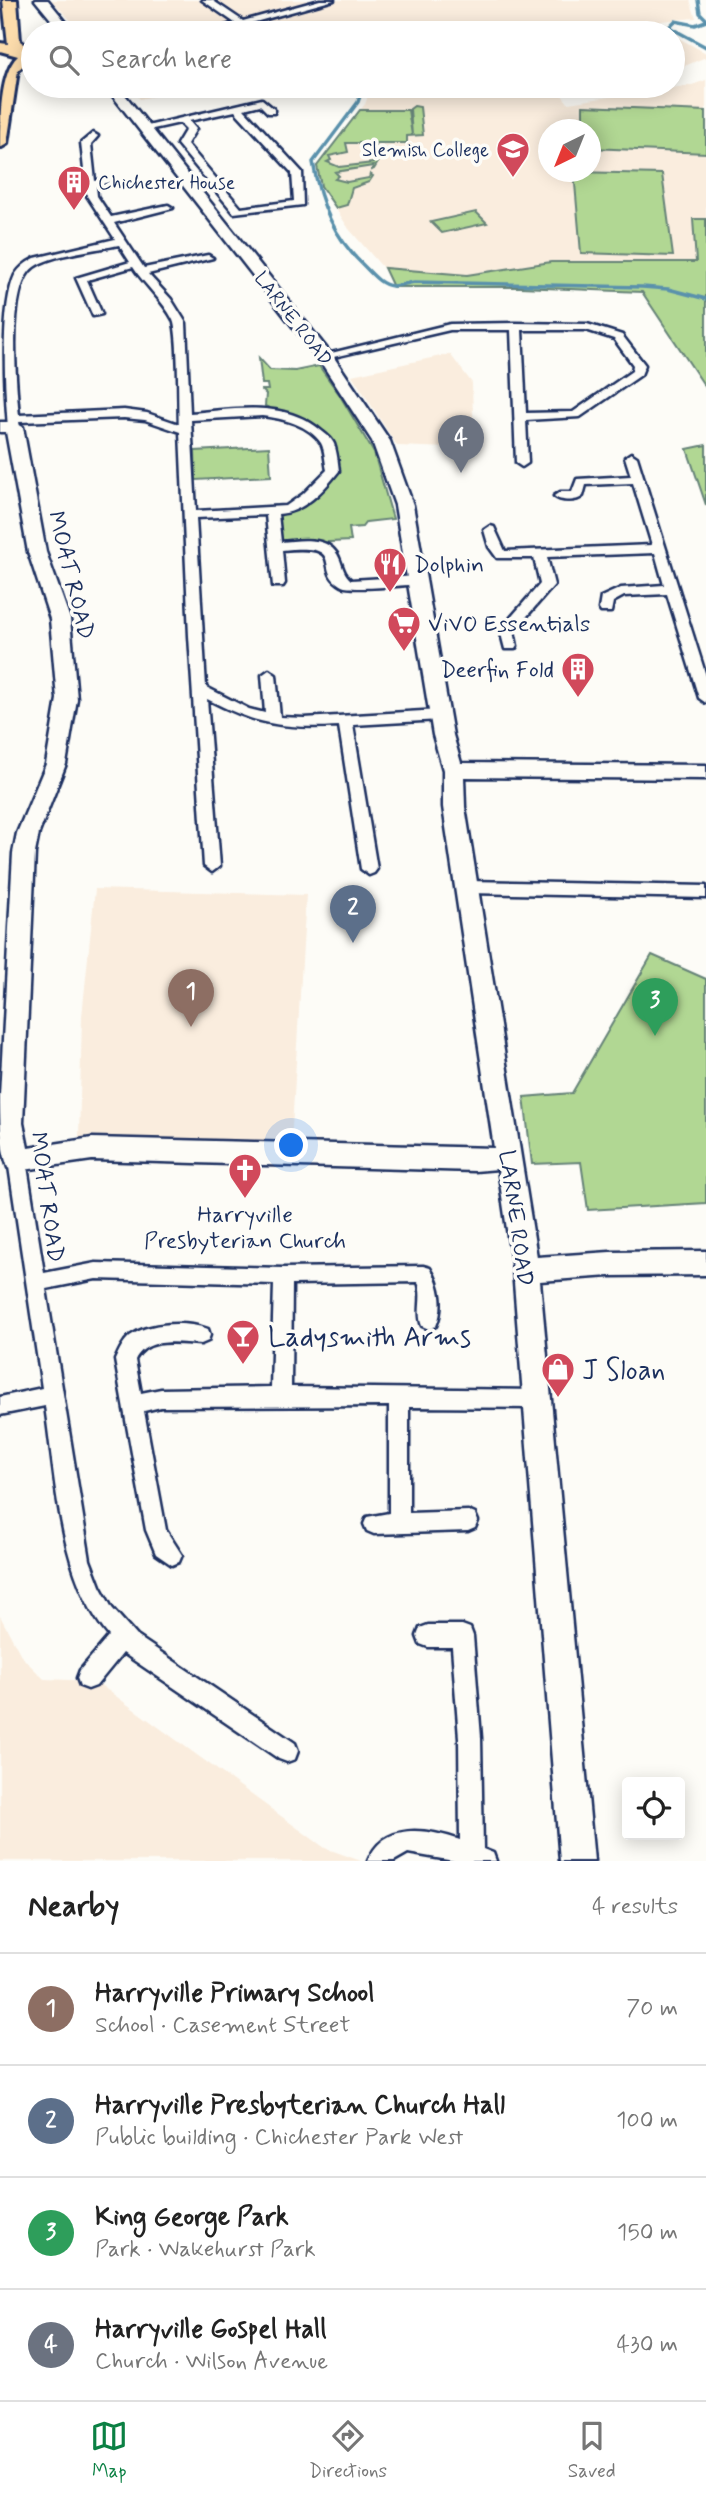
<!DOCTYPE html>
<meta charset="utf-8">
<style>
:root{--surface:#fff;--page:#f2f2f2;--text:#222;--muted:#767676;--line:#e0e0e0;--accent:#0b8043}
body{margin:0;font-family:Mynerve,sans-serif;background:var(--page);color:var(--text)}
.controls{position:absolute;right:21px;bottom:21px;display:grid;overflow:hidden;border-radius:7px;box-shadow:0 4px 18px #0003}
.controls button{width:63px;height:63px;display:grid;place-items:center;padding:0;border:0;border-bottom:2px solid var(--line);background:var(--surface);color:var(--text);font:35px sans-serif}
.compass{position:absolute;left:538px;top:119px;width:63px;height:63px;border-radius:50%;background:var(--surface);box-shadow:0 4px 18px #0003;rotate:223deg}
.you{position:absolute;left:292px;top:1146px;width:24px;height:24px;margin:-18px;border:5px solid #fff;border-radius:50%;background:#1a73e8;box-shadow:0 0 0 10px #1a73e833}
.badge{display:grid;place-items:center;width:46px;height:46px;border-radius:50%;background:var(--accent);color:#fff;font-size:23px;font-weight:700}
.pin{position:absolute;translate:-50% -58px;filter:drop-shadow(0 2px 4px #0008)}
.pin::after{content:'';position:absolute;top:37px;width:24px;height:21px;background:inherit;clip-path:polygon(0 0,100% 0,50% 100%)}
.list{margin:0;padding:0;list-style:none}
h2{display:flex;justify-content:space-between;align-items:center;height:91px;margin:0;padding:0 28px;font-size:30px}
h2 small{font-size:23px;font-weight:400;color:var(--muted)}
.list li{display:grid;grid-template-columns:46px 1fr auto;gap:21px;align-items:center;box-sizing:border-box;height:112px;padding:0 28px;border-top:2px solid var(--line)}
.list b{display:block;font-size:26px;white-space:nowrap}
.list p{margin:0;font-size:23px;white-space:nowrap;color:var(--muted)}
.list em{font-size:23px;font-style:normal;color:var(--muted)}
.icon{flex:none;width:38px;height:38px;fill:none;stroke:currentColor;stroke-width:2;stroke-linecap:round;stroke-linejoin:round}
.map{position:relative;flex:none;width:706px;height:1861px;overflow:hidden}
.search{position:absolute;background:var(--surface);box-shadow:0 4px 18px #0003;left:21px;right:21px;top:21px;height:77px;display:flex;align-items:center;gap:18px;box-sizing:border-box;padding:0 24px;border-radius:38px;color:var(--muted);font-size:26px}
.sheet{height:539px;background:var(--surface)}
nav{display:flex;justify-content:space-around;align-items:center;box-sizing:border-box;height:98px;border-top:2px solid var(--line);background:var(--surface);font-size:19px;color:var(--muted)}
nav a{display:grid;justify-items:center;gap:4px}
nav .on{color:var(--accent)}
.map>svg:first-child{display:block}
.built{fill:#faedde;fill-rule:evenodd}
.green{fill:#b1d793;stroke:#668378;stroke-width:2}
.lines{fill:none;stroke-linecap:round;stroke-linejoin:round}
.stream{stroke:#5a91ac;stroke-width:3.5}
.street-casing{stroke:#1b2f5e;stroke-width:5}
.secondary-casing{stroke:#1b2f5e;stroke-width:5}
.primary-casing{stroke:#1b2f5e;stroke-width:6}
.street{fill:#fdfcf7;fill-rule:evenodd}
.secondary{fill:#fdfcf7;fill-rule:evenodd}
.primary{fill:#fcdcac;fill-rule:evenodd}
.labels{text-anchor:middle;stroke-width:7;stroke-linejoin:round;paint-order:stroke}
.far-poi-label{font-size:19px;fill:#1b2f5e;stroke:#fdfcf7;text-anchor:end}
.far-street-label{font-size:19px;fill:#1b2f5e;stroke:#fdfcf7}
.poi-label{font-size:23px;fill:#1b2f5e;stroke:#fdfcf7;text-anchor:start}
.street-label{font-size:23px;fill:#1b2f5e;stroke:#fdfcf7}
.near-poi-label{font-size:28px;fill:#1b2f5e;stroke:#fdfcf7;text-anchor:start}
</style>
<div class="map">
<svg width="706" height="1861" viewBox="0 0 706 1861">
<rect width="100%" height="100%" fill="#fdfcf7"/>
<filter id="ink" filterUnits="userSpaceOnUse"><feTurbulence type="fractalNoise" baseFrequency=".0143" numOctaves="2"/><feDisplacementMap in="SourceGraphic" scale="14" xChannelSelector="R" yChannelSelector="G"/><feConvolveMatrix kernelMatrix="1 2 1 2 8 2 1 2 1" color-interpolation-filters="sRGB"/></filter>
<g filter="url(#ink)">
<path class="built" d="M51,0H690L696,18L661,21L664,30L669,33H83Z
M673,35L706,53V57L673,71Z
M706,80V219H693L696,262H551L467,275L384,269L349,229L321,186L317,166L365,104L372,86H555L568,103L692,85ZM548,130H590V172H548Z
M130,86H203L140,99Z
M450,354L472,383L474,449L397,446L352,375Z
M95,889L306,895L291,1145H279L278,1142L262,1141V1144L79,1139L82,1016Z
M0,1616L22,1657L44,1679L95,1681L325,1848L361,1861H0Z"/>
<path class="green" d="M414,106L420,107L423,135L407,136V143H375L376,151H385V155L374,154L370,143H346L348,152L329,156L331,160L327,162L339,167L373,163L375,159L379,161L374,169L372,170L373,166L335,172L339,176L335,179L347,182L369,178L370,174L373,176L369,182L352,188L347,205L336,208L321,186L317,166L360,110H408L412,135L410,109Z
M583,106L706,111V153L591,148L590,130L583,129Z
M574,172L662,174L673,256L581,253Z
M476,212L487,223L442,233L431,222Z
M693,219H706V388L642,292L520,287H393L384,268L467,275L551,262H696Z
M259,358L270,370L295,371L319,366L339,394L374,453L393,519L366,522L362,527L349,528L351,541L286,544L277,541L275,519L300,505L331,477L326,438L265,406L266,394L262,390H268L267,384H262Z
M706,445V505L687,449Z
M269,447L271,476L196,480L195,451Z
M652,955L706,979V1203L588,1210L581,1162L532,1164L524,1097L572,1093Z"/>
<g class="lines">
<path class="stream" d="M698,0L700,13L706,19
M706,21L695,25L675,21L669,27L706,47
M262,26L273,33
M352,86L361,93L358,102L313,162C320,204 334,238 366,268C373,275 381,285 392,286C399,286 407,283 414,282L642,287L668,289L706,299"/>
<defs>
<path id="street" d="M202,0H212L243,21L320,0H334L216,33H203L235,23Z
M262,99L274,109V113H268L260,105L244,109L302,172L303,205L234,213L177,144L186,129L180,123L144,131L139,128ZM235,111L292,173L294,201L241,208L187,144L196,129L189,121Z
M93,133L98,136L91,144L95,181L107,178L112,181L96,186L97,196L111,217L168,205L173,208L114,223L144,268L208,255L213,258L148,274L171,299L186,323L190,413C235,409 286,399 323,432C327,435 332,439 334,444C337,452 338,463 339,471C324,490 303,513 278,514L281,542C302,540 331,535 340,560C343,568 344,574 351,580L418,576L425,580L418,584C404,585 352,591 342,586C312,570 350,543 282,550L285,583L283,586H273L266,515L196,518L206,687L249,709L265,713L262,675L269,670L276,675L280,717L304,718L440,710L447,715L440,720L353,725L377,869L374,873L369,875L361,869L339,726C283,729 257,725 207,699L220,866L212,872L204,866L189,636L180,432L145,420L124,418L19,422L20,427L14,431L8,427C5,391 0,307 15,275C20,267 27,262 35,258L115,239L87,196L81,143ZM119,245L130,262L76,278L93,316L102,314L87,280L133,267C145,286 163,300 173,320C179,333 178,404 179,424L147,413L124,410L19,415C16,384 7,286 34,267C53,254 96,250 119,245ZM262,416C282,418 309,425 321,443C325,450 325,462 327,470L303,494L286,506L196,511L191,420Z
M516,323L587,324L622,335L645,365L641,375L580,417L526,420L528,463L522,467L516,463L511,330H450L325,359L319,356L450,324ZM522,330H586L614,339L633,365L632,371L573,412L526,413Z
M631,453L637,457L706,676V703L699,698L667,594L624,596L613,602L611,612H601L599,609L601,597L621,588L664,585L655,553L547,557L554,585L514,631L517,646L515,649H505L500,630L540,584L534,558H497L489,547L484,530L490,526L494,527L505,551L652,545L633,483L586,485L583,496C577,502 560,502 554,496L560,492H572L577,479L631,476L625,457Z
M468,881L706,886V898L468,893L460,887Z
M17,1153L23,1155L26,1160L44,1273L96,1263L283,1268L423,1266L430,1268C441,1285 444,1308 436,1326L429,1329L422,1326C416,1312 424,1297 418,1282L292,1284L291,1387L537,1390L544,1393L547,1399L544,1405L537,1408L409,1407V1513L468,1511L475,1514L478,1521L475,1528L468,1531L374,1534L367,1531L364,1524L367,1517L389,1513V1406L161,1407L144,1411L166,1530L182,1555L179,1562L172,1565L156,1554L146,1530L115,1360C119,1351 123,1342 130,1336C149,1322 187,1321 208,1329L210,1335L208,1341L201,1344C178,1343 147,1336 135,1360L141,1393L161,1389L271,1387L274,1284L96,1279L46,1289L90,1560L100,1586L112,1608L137,1636L295,1743L298,1751L295,1759L287,1762L279,1759L123,1653L96,1686L88,1689L80,1686L77,1678L80,1670L109,1636C59,1576 56,1481 45,1406L0,1415V1397L42,1388L8,1160L11,1155Z
M428,1625H462L470,1628L473,1636L481,1738L483,1849L493,1853L496,1861H454L408,1853L394,1861H368C384,1821 427,1829 460,1840L459,1738L452,1647H428L420,1644L417,1636L420,1628Z"/>
<path id="secondary" d="M35,0H48L75,33H62Z
M105,86H118L335,359L390,441L413,505L453,735L461,763L706,765V779L464,777L465,807L537,1257L610,1252L706,1251V1275L610,1276L540,1281L594,1861H560L513,1270L498,1169L475,1171L92,1160L17,1171L8,1168C0,1146 0,1119 0,1096L13,853L17,833L46,764L57,699L50,619L28,552L6,432H0V422H14L23,427L46,552L70,619L77,699L66,764L39,833L35,853L23,1123L28,1148L92,1138L494,1148L443,807V770L433,735L395,505L372,441L322,364Z"/>
<path id="primary" d="M3,0H17L20,41L28,47L33,57L18,70L7,144L0,148C0,120 0,72 18,56L0,51V43L8,44Z"/>
</defs>
<use href="#street" class="street-casing"/>
<use href="#secondary" class="secondary-casing"/>
<use href="#primary" class="primary-casing"/>
<use href="#street" class="street"/>
<use href="#secondary" class="secondary"/>
<use href="#primary" class="primary"/>
</g>
</g>
<defs>
<symbol id="school-pin" viewBox="-11 -11 22 30"><path d="M0 17L-7.5 6A9.5 9.5 0 1 1 7.5 6Z" fill="#d1495b" stroke="#fdfcf7"/><path d="M0-5L7-2L0 1L-7-2ZM-4 1L0 2.5L4 1V4Q0 6-4 4Z" fill="#fff"/></symbol>
<symbol id="building-pin" viewBox="-11 -11 22 30"><path d="M0 17L-7.5 6A9.5 9.5 0 1 1 7.5 6Z" fill="#d1495b" stroke="#fdfcf7"/><path d="M-4-6H4V6H1V3H-1V6H-4ZM-2.5-4.3h1.7v1.8h-1.7ZM.8-4.3h1.7v1.8H.8ZM-2.5-1h1.7V.8h-1.7ZM.8-1h1.7V.8H.8Z" fill="#fff"/></symbol>
<symbol id="restaurant-pin" viewBox="-11 -11 22 30"><path d="M0 17L-7.5 6A9.5 9.5 0 1 1 7.5 6Z" fill="#d1495b" stroke="#fdfcf7"/><path d="M-5-6h1v4h1v-4h1v4h1v-4h1v5L-1.5 .5V6h-2V.5L-5-1ZM5-6V6H3V1.5H1.5Q1.5-4 5-6Z" fill="#fff"/></symbol>
<symbol id="supermarket-pin" viewBox="-11 -11 22 30"><path d="M0 17L-7.5 6A9.5 9.5 0 1 1 7.5 6Z" fill="#d1495b" stroke="#fdfcf7"/><path d="M-6-5.5h2.5l.6 2H6L4.5 2H-2.5L-4.4-4H-6ZM-1.5 3.2a1.3 1.3 0 1 0 .1 0ZM3 3.2a1.3 1.3 0 1 0 .1 0Z" fill="#fff"/></symbol>
<symbol id="church-pin" viewBox="-11 -11 22 30"><path d="M0 17L-7.5 6A9.5 9.5 0 1 1 7.5 6Z" fill="#d1495b" stroke="#fdfcf7"/><path d="M-1.2-6h2.4v3.5h3.3v2.4h-3.3V6h-2.4V-.1h-3.3v-2.4h3.3Z" fill="#fff"/></symbol>
<symbol id="bar-pin" viewBox="-11 -11 22 30"><path d="M0 17L-7.5 6A9.5 9.5 0 1 1 7.5 6Z" fill="#d1495b" stroke="#fdfcf7"/><path d="M-6-5H6L.8 .8V4.5H3.5V6h-7V4.5H-.8V.8Z" fill="#fff"/></symbol>
<symbol id="shop-pin" viewBox="-11 -11 22 30"><path d="M0 17L-7.5 6A9.5 9.5 0 1 1 7.5 6Z" fill="#d1495b" stroke="#fdfcf7"/><path d="M-5-2.5h2.3a2.7 3.5 0 0 1 5.4 0H5L5.5 6h-11ZM-1.5-2.5h3a1.5 2.3 0 0 0-3 0Z" fill="#fff"/></symbol>
</defs>
<g fill-rule="evenodd">
<use href="#school-pin" x="494" y="130" width="38" height="52"/>
<use href="#building-pin" x="55" y="163" width="38" height="52"/>
<use href="#restaurant-pin" x="371" y="545" width="38" height="52"/>
<use href="#supermarket-pin" x="385" y="604" width="38" height="52"/>
<use href="#building-pin" x="559" y="650" width="38" height="52"/>
<use href="#church-pin" x="226" y="1151" width="38" height="52"/>
<use href="#bar-pin" x="224" y="1317" width="38" height="52"/>
<use href="#shop-pin" x="539" y="1350" width="38" height="52"/>
</g>
<g class="labels">
<g class="far-poi-label">
<text x="489" y="156">Slemish College</text>
<text x="98" y="189" text-anchor="start">Chichester House</text>
</g>
<g class="far-street-label">
<text transform="translate(294 318) rotate(52)" y="7">LARNE ROAD</text>
</g>
<g class="poi-label">
<text x="414" y="572">Dolphin</text>
<text x="428" y="631">ViVO Essentials</text>
<text x="554" y="677" text-anchor="end">Deerfin Fold</text>
<text x="245" y="1222" text-anchor="middle">Harryville<tspan x="245" dy="26">Presbyterian Church</tspan></text>
</g>
<g class="street-label">
<text transform="translate(72 575) rotate(76)" y="8">MOAT ROAD</text>
<text transform="translate(48 1197) rotate(82)" y="8">MOAT ROAD</text>
<text transform="translate(517 1218) rotate(82)" y="8">LARNE ROAD</text>
</g>
<g class="near-poi-label">
<text x="268" y="1346">Ladysmith Arms</text>
<text x="582" y="1379">J Sloan</text>
</g>
</g>
</svg>
<div class="controls">
<button><svg class="icon" aria-label="locate" viewBox="0 0 24 24"><circle cx="12" cy="12" r="6"/><path d="M12 2v4M12 18v4M2 12h4M18 12h4"/></svg></button>
</div>
<svg class="compass" viewBox="-18 -18 36 36"><path d="M0-13l5 13h-10z" fill="#e53935"/><path d="M0 13l5-13h-10z" fill="#767676"/></svg>
<div class="you"></div>
<div class="pin badge" style="left:191px;top:1027px;background:#8d6e63">1</div>
<div class="pin badge" style="left:353px;top:943px;background:#5c6f8a">2</div>
<div class="pin badge" style="left:655px;top:1036px;background:#2e9e5b">3</div>
<div class="pin badge" style="left:461px;top:473px;background:#6b7280">4</div>
<div class="search"><svg class="icon" aria-label="search" viewBox="0 0 24 24"><circle cx="10" cy="10" r="6"/><path d="M15 15l6 6"/></svg>Search here</div>
</div>
<section class="sheet">
<h2>Nearby<small>4 results</small></h2>
<ul class="list">
<li><span class="badge" style="background:#8d6e63">1</span><div><b>Harryville Primary School</b><p>School · Casement Street</p></div><em>70 m</em></li>
<li><span class="badge" style="background:#5c6f8a">2</span><div><b>Harryville Presbyterian Church Hall</b><p>Public building · Chichester Park West</p></div><em>100 m</em></li>
<li><span class="badge" style="background:#2e9e5b">3</span><div><b>King George Park</b><p>Park · Wakehurst Park</p></div><em>150 m</em></li>
<li><span class="badge" style="background:#6b7280">4</span><div><b>Harryville Gospel Hall</b><p>Church · Wilson Avenue</p></div><em>430 m</em></li>
</ul>
</section>
<nav>
<a class="on"><svg class="icon" aria-label="map" viewBox="0 0 24 24"><path d="M3 6l6-2 6 2 6-2v14l-6 2-6-2-6 2zM9 4v14M15 6v14"/></svg>Map</a>
<a><svg class="icon" aria-label="directions" viewBox="0 0 24 24"><path d="M12 3l9 9-9 9-9-9zM9 14v-3h6M13 9l2 2-2 2"/></svg>Directions</a>
<a><svg class="icon" aria-label="saved" viewBox="0 0 24 24"><path d="M7 4h10v16l-5-4-5 4z"/></svg>Saved</a>
</nav>
